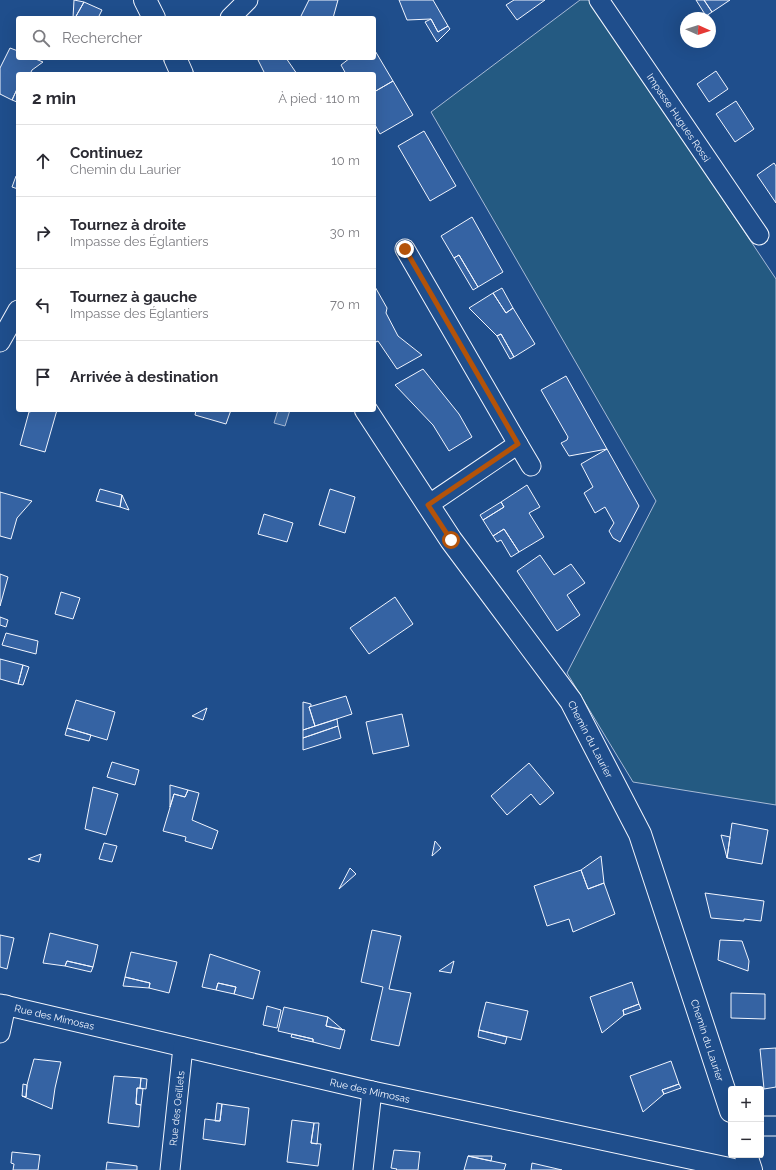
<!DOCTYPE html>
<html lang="fr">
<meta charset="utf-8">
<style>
:root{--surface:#fff;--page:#f7f7f7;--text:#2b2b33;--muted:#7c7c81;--line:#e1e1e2}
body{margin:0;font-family:Raleway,sans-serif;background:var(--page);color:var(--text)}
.controls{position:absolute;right:12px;bottom:12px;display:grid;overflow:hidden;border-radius:4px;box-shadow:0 4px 16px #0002}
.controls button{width:36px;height:36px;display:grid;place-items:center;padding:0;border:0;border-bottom:1px solid var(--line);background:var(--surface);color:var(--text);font:20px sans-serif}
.compass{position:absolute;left:680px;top:12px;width:36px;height:36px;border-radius:50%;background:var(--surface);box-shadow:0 4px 16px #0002;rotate:93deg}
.stop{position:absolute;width:12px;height:12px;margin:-9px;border:3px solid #b45309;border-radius:50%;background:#fff}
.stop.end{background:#b45309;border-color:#fff;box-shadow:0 1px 4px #0008}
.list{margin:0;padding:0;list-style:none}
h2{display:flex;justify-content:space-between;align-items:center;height:52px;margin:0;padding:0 16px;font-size:17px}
h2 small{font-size:13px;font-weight:400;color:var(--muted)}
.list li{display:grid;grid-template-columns:26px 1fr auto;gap:12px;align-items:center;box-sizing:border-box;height:72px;padding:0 16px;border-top:1px solid var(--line)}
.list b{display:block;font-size:15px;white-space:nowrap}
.list p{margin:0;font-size:13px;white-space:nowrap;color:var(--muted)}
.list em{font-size:13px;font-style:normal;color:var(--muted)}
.icon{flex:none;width:22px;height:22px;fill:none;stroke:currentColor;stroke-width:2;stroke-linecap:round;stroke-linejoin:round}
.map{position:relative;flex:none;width:776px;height:1170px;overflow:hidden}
.search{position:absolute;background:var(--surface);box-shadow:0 4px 16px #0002;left:16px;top:16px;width:360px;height:44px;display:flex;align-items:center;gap:10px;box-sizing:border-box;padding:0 14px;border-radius:4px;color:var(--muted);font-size:15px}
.panel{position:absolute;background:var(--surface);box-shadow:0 4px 16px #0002;left:16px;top:72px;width:360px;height:340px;border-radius:4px}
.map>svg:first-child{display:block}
.green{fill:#245a82;stroke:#a8bbd7}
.water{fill:#3b69a3;stroke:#a8bbd7}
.building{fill:#3563a3;stroke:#f2f6ff}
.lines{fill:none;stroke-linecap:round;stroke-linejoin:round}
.street-casing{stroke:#f2f6ff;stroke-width:21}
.secondary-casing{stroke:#f2f6ff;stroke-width:24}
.street{stroke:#1f4e8c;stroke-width:19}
.secondary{stroke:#1f4e8c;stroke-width:22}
.route{stroke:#b45309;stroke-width:5}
.labels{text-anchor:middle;stroke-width:3;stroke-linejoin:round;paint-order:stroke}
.street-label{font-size:10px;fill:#f2f6ff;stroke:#1f4e8c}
</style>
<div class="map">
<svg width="776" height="1170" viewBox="0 0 776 1170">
<rect width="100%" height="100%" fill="#1f4e8c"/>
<path class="green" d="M580,0H590L776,279V805L633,782L567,673L656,501L431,112Z"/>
<path class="water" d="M278,410H290L285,426L274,423Z"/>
<path class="building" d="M74,0L84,2L75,18H73Z
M309,0H338L333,18H300Z
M399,0H433L448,26L438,32L431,19L407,20Z
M514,0H545L517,20L506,5Z
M696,0H704L712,12L706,16Z
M704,0H730L712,12Z
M84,2L102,10L98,18H75Z
M431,19L438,32L448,26L450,29L437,42L425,22Z
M10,48L18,51V58H33L43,62L32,70L30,74H18V87L12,100L0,94V68Z
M374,49L393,81L374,92V74H346L341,65L350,58H374Z
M261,58H286L297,74H265L258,60Z
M716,71L728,89L709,102L697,84Z
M393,81L413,115L380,134L374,123V92Z
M18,87V101L17,102L12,100Z
M736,101L754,129L735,142L716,114Z
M424,131L456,186L430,201L398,146Z
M774,163L776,166V203L757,175Z
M16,176L18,177V189L12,187Z
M472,217L503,272L478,287L459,255L454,258L441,236Z
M459,255L478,287L473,290L454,258Z
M374,285L387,308L386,313L398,336L422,355L397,369L378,341L376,342L374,338Z
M502,288L513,308L506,313L493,293Z
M493,293L506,313L513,308L535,344L514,357L501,334L497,336L469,308Z
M501,334L514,357L510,359L497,336Z
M423,369L459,414L472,437L449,451L433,425L395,385Z
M566,376L607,449L569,456L561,443L567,440L568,437L541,390Z
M38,410H57L45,452L20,445L29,412Z
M196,410H231L226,424L195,415Z
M607,449L639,506L620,542L613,538L609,531L614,523L605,507L595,513L584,493L593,487L581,464Z
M527,485L540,507L529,513L544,537L519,552L504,529L493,536L483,520L504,507L501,502Z
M100,489L122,495L120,507L96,501Z
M330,489L355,497L345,533L319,525Z
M0,492L32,501L17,518L11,539L0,536Z
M122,495L129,510L120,507Z
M501,502L504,507L483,520L480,515Z
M264,514L293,523L287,542L258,534Z
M504,529L519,552L511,557L501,540L497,542L493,536Z
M540,555L554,575L571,564L585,583L567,595L580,615L557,631L517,571Z
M0,574L8,577L0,606Z
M61,592L80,598L73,619L55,614Z
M395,597L413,624L369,654L350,628Z
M0,617L8,620L6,627L0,625Z
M6,633L38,641L36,654L2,645Z
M0,659L23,665L18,684L0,679Z
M23,665L29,667L23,685L18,684Z
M346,696L352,714L315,726L309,707Z
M76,700L115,712L107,740L67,728Z
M303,702L311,704V706L309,707L315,726L303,730Z
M207,708L203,720L192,716Z
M402,714L409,746L373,754L366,722Z
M337,719L338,726L303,738V730Z
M338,726L341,738L303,750V738Z
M67,728L91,735L89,741L65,735Z
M112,762L139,770L135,785L107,777Z
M529,763L554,793L540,805L531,794L507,815L491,796Z
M170,785L188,790L185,797L174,794L170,807Z
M93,787L118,794L106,835L85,829Z
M188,790L199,793L192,820L218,831L212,849L185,841L186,837L163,831L174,794L185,797Z
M732,823L768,830L762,864L727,858Z
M721,835L730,837L727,858Z
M435,841L441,848L432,856Z
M104,843L117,846L112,862L99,859Z
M41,854L39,862L28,859Z
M601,856L604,883L588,889L581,870Z
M350,868L356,874L339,889Z
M581,870L588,889L604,883L615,914L573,932L569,919L547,926L534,886Z
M705,893L764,901L761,921L744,919V921L711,918Z
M372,930L401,936L389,989L411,993L399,1046L371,1040L383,987L361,982Z
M50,933L98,945L93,967L67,961L65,966L43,963Z
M0,935L14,938L7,969L0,967Z
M720,940L742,941L749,961L748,971L718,960Z
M131,952L177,962L169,993L149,988L150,983L125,977Z
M210,954L260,971L253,999L234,994L236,987L218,983L216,990L202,987Z
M67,961L93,967L91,972L65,966Z
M454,961L451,973L439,971Z
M125,977L150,983L149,988L123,986Z
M632,982L639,1004L623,1010L624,1015L602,1033L590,997Z
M218,983L236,987L234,994L216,990Z
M731,993L765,994V1019L731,1018Z
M486,1002L528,1011L521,1040L479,1030Z
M639,1004L641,1009L624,1015L623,1010Z
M267,1006L281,1010L277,1028L263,1025Z
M284,1007L328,1017L326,1026L345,1030L340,1049L313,1042V1039L278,1031Z
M328,1017L343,1030L326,1026Z
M479,1030L507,1037L505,1044L478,1037Z
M292,1034L313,1039V1042L291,1037Z
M776,1048V1087L764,1089L760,1049Z
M34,1059L61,1062L55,1088L52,1109L22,1096L26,1097L27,1085Z
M671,1061L679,1084L662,1090L664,1094L643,1112L630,1076Z
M114,1076L141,1078L140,1088H137L136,1104L141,1105L139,1127L108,1123Z
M141,1078L147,1079L146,1089L140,1088Z
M23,1084L27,1085L26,1097L22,1096Z
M679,1084L681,1088L664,1094L662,1090Z
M137,1088L143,1089L141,1105L136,1104Z
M217,1103L222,1104L220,1121H215Z
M222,1104L249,1108L245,1145L203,1139L205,1119L220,1121Z
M292,1120L314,1123L311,1143L321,1144L318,1166L287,1162Z
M314,1123H319L317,1144L311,1143Z
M394,1150L420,1152L418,1170H396L397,1169L391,1168Z
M12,1152L40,1155L38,1170H13L14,1164L11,1163Z
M468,1156H492L491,1161Z
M468,1156L506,1164L504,1170H464Z
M107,1162L137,1166V1170H106Z
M532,1163L562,1170H531Z"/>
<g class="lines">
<defs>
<g id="street">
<path id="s1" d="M599,0L759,235"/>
<path d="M230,18L248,0"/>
<path d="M405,249L518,444L428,505"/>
<path d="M0,342L18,310"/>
<path d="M518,444L531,466"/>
<path id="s2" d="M0,1004L372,1091L741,1170"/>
<path d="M0,1033L6,1005"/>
<path d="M761,1126H776"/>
<path id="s3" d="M170,1170L183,1047"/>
<path d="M363,1170L372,1091"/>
</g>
<g id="secondary">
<path d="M145,0L154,18"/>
<path d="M175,58L182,74"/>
<path id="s4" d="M366,410L451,540L571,701L640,834L731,1111"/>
<path d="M746,1155L751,1170"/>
</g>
</defs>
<use href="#street" class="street-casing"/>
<use href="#secondary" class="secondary-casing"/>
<use href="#street" class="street"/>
<use href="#secondary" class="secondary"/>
</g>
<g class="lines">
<path class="route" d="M405,249L518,444L428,505L451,540"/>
</g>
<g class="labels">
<g class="street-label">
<text dy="4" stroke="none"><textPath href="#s1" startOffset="142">Impasse Hugues Rossi</textPath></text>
<text dy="4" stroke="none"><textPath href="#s4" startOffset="399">Chemin du Laurier</textPath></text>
<text dy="4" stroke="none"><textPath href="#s2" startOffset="56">Rue des Mimosas</textPath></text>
<text dy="4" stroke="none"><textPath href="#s4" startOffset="723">Chemin du Laurier</textPath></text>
<text dy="4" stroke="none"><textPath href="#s2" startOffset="380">Rue des Mimosas</textPath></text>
<text dy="4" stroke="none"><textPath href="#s3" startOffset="62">Rue des Oeillets</textPath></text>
</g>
</g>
</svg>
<div class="controls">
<button>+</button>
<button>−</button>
</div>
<svg class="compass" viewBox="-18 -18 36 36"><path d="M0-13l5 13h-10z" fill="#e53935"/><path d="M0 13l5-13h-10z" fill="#7c7c81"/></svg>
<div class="stop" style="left:451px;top:540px"></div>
<div class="stop end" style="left:405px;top:249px"></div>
<div class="search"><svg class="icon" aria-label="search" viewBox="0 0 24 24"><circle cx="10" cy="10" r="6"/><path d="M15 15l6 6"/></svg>Rechercher</div>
<section class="panel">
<h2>2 min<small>À pied · 110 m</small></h2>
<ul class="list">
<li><svg class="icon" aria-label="ahead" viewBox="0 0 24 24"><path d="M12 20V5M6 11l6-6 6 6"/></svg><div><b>Continuez</b><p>Chemin du Laurier</p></div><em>10 m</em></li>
<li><svg class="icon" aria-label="right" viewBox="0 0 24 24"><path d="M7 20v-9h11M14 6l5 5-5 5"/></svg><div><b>Tournez à droite</b><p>Impasse des Églantiers</p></div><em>30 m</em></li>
<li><svg class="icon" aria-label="left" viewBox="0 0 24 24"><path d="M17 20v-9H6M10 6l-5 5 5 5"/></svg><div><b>Tournez à gauche</b><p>Impasse des Églantiers</p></div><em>70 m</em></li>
<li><svg class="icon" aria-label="arrive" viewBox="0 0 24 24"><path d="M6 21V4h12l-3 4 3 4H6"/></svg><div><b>Arrivée à destination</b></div></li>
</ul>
</section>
</div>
